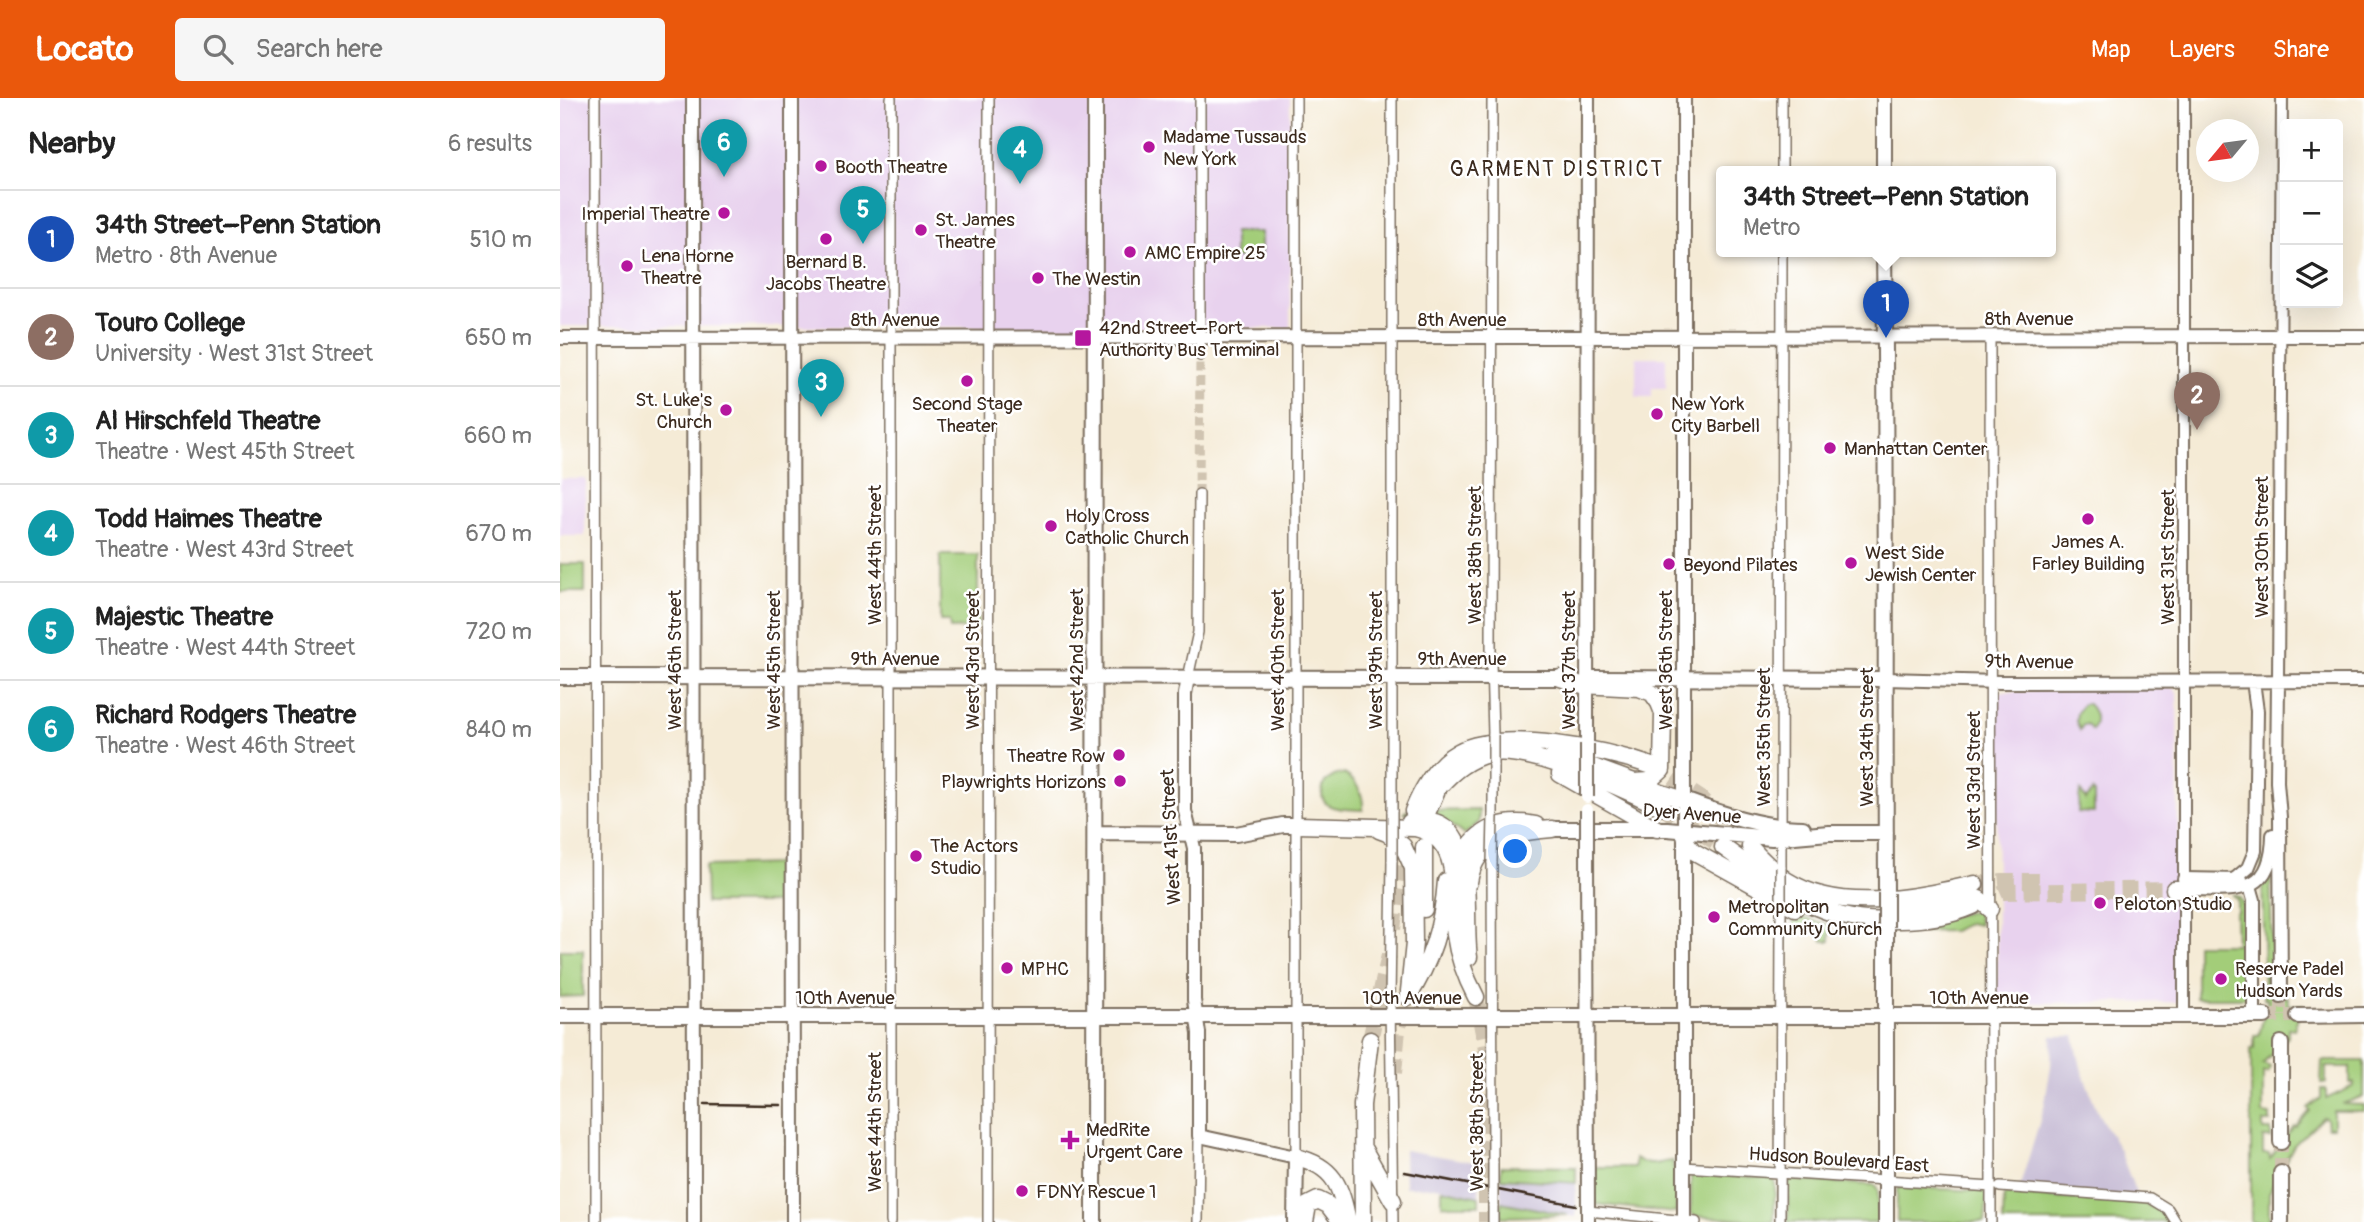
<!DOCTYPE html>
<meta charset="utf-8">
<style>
:root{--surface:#fff;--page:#f6f6f6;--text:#222;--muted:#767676;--line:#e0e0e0;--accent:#ea580c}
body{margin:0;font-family:Pangolin,sans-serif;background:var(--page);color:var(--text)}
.controls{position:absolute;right:21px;top:21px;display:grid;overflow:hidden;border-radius:7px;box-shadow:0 7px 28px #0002}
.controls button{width:63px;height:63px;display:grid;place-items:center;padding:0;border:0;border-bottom:2px solid var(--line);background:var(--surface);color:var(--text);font:35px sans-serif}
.compass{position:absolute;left:1636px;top:21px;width:63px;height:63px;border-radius:50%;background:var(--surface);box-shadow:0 7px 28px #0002;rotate:241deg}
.you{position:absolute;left:956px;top:754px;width:24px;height:24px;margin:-18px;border:5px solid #fff;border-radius:50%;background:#1a73e8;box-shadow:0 0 0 10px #1a73e833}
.badge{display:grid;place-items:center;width:46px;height:46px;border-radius:50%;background:var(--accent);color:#fff;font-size:23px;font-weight:700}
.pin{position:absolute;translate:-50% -58px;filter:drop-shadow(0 2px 4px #0008)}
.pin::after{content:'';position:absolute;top:37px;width:24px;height:21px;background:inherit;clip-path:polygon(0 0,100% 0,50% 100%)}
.popup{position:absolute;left:1156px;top:68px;width:340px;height:91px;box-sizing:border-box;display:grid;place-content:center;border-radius:7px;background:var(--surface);filter:drop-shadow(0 2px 5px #0005);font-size:23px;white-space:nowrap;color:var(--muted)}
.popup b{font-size:26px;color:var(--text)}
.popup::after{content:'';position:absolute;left:50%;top:100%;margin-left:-14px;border:14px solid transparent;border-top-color:var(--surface)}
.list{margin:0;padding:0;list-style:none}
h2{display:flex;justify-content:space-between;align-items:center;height:91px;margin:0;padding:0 28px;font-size:30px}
h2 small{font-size:23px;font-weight:400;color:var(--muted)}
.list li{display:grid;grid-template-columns:46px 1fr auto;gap:21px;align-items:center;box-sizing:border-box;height:98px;padding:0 28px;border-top:2px solid var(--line)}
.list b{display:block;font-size:26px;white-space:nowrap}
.list p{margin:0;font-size:23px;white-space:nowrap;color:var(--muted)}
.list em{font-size:23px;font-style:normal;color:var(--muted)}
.icon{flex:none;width:38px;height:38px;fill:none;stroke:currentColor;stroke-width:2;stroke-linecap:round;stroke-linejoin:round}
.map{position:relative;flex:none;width:1804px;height:1124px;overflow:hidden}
header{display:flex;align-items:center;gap:42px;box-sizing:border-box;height:98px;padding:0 35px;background:var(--accent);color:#fff}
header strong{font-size:33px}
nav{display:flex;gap:38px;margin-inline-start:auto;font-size:24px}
.search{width:490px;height:63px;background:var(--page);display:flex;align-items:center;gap:18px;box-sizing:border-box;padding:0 24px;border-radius:7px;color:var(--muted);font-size:26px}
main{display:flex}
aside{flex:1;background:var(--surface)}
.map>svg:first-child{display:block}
.built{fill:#e8d2ee}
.industrial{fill:#c9bfd7}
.green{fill:#a3cd79;stroke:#6f7c4c;stroke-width:2}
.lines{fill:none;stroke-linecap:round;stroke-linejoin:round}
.minor-tunnel{stroke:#d0c4b1;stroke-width:9;stroke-dasharray:9 4.5;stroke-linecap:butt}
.secondary-tunnel{stroke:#d0c4b1;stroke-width:12;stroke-dasharray:12 6;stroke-linecap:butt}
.primary-tunnel{stroke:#d0c4b1;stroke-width:14;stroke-dasharray:14 7;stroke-linecap:butt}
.motorway-tunnel{stroke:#d0c4b1;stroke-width:16;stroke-dasharray:16 8;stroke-linecap:butt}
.minor-casing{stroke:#7c6e5e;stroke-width:12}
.tertiary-casing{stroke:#7c6e5e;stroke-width:14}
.secondary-casing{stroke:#7c6e5e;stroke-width:16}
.primary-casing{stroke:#7c6e5e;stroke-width:18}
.motorway-casing{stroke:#7c6e5e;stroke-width:19}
.minor{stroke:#fff;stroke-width:9}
.tertiary{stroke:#fff;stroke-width:10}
.secondary{stroke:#fff;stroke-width:12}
.primary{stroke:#fff;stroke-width:14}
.motorway{stroke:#fff;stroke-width:16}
.rail{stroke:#3b2a1e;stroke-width:2.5}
.minor-bridge-casing{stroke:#7c6e5e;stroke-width:12;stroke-linecap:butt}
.secondary-bridge-casing{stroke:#7c6e5e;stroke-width:16;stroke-linecap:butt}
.primary-bridge-casing{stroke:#7c6e5e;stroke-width:18;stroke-linecap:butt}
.minor-bridge{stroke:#fff;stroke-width:9}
.secondary-bridge{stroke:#fff;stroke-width:12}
.primary-bridge{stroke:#fff;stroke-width:14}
.poi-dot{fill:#b5179e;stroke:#fff;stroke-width:2.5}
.labels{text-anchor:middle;stroke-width:5;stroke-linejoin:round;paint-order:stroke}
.poi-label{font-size:19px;fill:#3b2a1e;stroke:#fff;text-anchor:start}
.street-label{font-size:19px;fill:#3b2a1e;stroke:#fff}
.neighbourhood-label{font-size:21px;letter-spacing:2px;fill:#3b2a1e;stroke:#fff}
</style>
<header>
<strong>Locato</strong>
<div class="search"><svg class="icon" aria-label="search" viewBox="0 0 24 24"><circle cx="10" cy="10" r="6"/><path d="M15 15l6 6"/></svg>Search here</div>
<nav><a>Map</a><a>Layers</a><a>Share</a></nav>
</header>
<main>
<aside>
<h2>Nearby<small>6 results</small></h2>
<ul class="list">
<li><span class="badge" style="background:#1a4fb4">1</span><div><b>34th Street–Penn Station</b><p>Metro · 8th Avenue</p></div><em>510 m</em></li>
<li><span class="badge" style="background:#8d6e63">2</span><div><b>Touro College</b><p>University · West 31st Street</p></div><em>650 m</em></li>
<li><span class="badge" style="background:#0f9aa8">3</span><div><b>Al Hirschfeld Theatre</b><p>Theatre · West 45th Street</p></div><em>660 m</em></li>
<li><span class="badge" style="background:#0f9aa8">4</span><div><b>Todd Haimes Theatre</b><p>Theatre · West 43rd Street</p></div><em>670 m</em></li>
<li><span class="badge" style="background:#0f9aa8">5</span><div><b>Majestic Theatre</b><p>Theatre · West 44th Street</p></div><em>720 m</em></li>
<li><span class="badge" style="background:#0f9aa8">6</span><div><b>Richard Rodgers Theatre</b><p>Theatre · West 46th Street</p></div><em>840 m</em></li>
</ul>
</aside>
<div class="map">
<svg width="1804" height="1124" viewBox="0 0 1804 1124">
<rect width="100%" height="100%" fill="#fff"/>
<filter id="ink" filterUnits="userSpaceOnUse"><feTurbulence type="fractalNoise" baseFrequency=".0143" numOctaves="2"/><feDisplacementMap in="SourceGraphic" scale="14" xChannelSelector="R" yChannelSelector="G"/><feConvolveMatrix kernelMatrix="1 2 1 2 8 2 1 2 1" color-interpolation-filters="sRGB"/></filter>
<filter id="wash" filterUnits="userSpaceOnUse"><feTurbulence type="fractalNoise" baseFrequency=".00686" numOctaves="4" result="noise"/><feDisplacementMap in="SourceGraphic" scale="28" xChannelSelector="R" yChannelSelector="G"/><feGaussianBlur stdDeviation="1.57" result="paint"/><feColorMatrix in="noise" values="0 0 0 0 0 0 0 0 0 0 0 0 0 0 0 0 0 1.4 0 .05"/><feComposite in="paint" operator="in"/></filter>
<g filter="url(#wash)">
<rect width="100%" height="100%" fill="#f5ebd6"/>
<path class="built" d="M0,0H730V230L0,228Z
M1076,259H1106V290H1092V299H1076Z
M0,381H26L25,438H0Z
M1613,590L1617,595L1618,773L1614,778V798L1618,804L1617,904L1440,905L1437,899V800L1435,795L1437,777L1435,594Z"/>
<path class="industrial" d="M1492,938H1514L1521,970L1538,1015L1560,1053L1587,1124H1449L1484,1009L1491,968Z
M844,1052L920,1065L919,1099L882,1091L881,1089H845Z
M941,1080L1016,1085V1119L941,1104Z"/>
<path class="green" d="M674,134H701V160H674Z
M380,457H418V530L390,531L389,523H380Z
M0,466H25V494H0Z
M1523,606H1528C1536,614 1537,623 1532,632L1527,626L1523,627L1520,632L1516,623L1517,615Z
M784,676C797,683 804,696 803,712C784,711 752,714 765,684L776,677Z
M1520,693L1526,702L1533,693L1534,695V715L1518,714Z
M919,712V724L904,737C880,719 876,714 844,715L846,713Z
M1702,763H1710L1713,901L1728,899V907H1742L1734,931H1728V938L1703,966L1710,969L1708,975L1703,974V1016L1710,1017V1024H1703V1032H1711V1040H1703V1056H1709L1710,1061L1734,1028L1736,1029L1750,1013L1748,1010L1761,1000V991H1766V1001L1794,988V985H1790V969H1766V985H1761L1762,963H1804V998L1782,1006L1804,1007V1013H1773V1029H1767L1766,1020L1763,1019L1734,1047L1709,1095V1124H1691V951H1694V937H1699L1708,901H1704Z
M221,766V805H146L145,768Z
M1673,796L1680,800L1685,810V900H1636V846H1676L1675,815L1677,814V801L1673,799Z
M1418,812L1419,827L1409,825L1393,833L1344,834L1345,829Z
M1233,817L1270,827V843H1263L1262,833H1233Z
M0,852H23V898L0,899Z
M1075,1060C1093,1071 1095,1064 1113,1063V1071H1117L1116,1115L1035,1106L1034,1069H1075Z
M941,1068L1016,1069V1085L941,1080Z
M1134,1076L1212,1080L1215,1084L1214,1124L1134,1118L1131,1114V1079Z
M1232,1082L1315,1087L1318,1092V1124H1228V1085Z
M1340,1089L1423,1093L1427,1098L1425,1124H1337V1092Z
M882,1091L919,1099V1107H882Z
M1444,1097L1583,1105L1597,1111L1608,1124H1443Z
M941,1104L1008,1117L941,1119Z"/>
</g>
<g filter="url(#ink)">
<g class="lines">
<path class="minor-tunnel" d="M639,396L640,258"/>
<path class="secondary-tunnel" d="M1721,899V918"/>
<path class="primary-tunnel" d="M1705,918H1738
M1721,1075V1044"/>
<path class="motorway-tunnel" d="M1092,668L1140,700L1186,745
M1101,709L1163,749
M1415,786L1442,783H1479
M1419,805L1443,794L1614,791
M833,831L843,757L851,719
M916,899L926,951V1124
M810,942L829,857
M834,975L838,931L848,899"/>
<defs>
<path id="minor" d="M35,0L36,1124
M331,0V1124
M832,0V714
M932,0L931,564L933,637
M1222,74V0
M1430,240L1431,1124
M640,258V0
M628,580L638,534L639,396
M933,718V667
M832,762L830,903L833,1124
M932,764L933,1065
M1221,769L1222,154
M736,1059V0
M1124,1069L1432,1089
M1440,1089L1590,1100L1608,1111L1616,1124
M1028,1113L1136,1124
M428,1124L429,0
M638,1124L639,1038
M933,1124V1107
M1220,1124L1221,812"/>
<path id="tertiary" d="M1624,0V918
M1718,583L1722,0"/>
<path id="secondary" d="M133,0L134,1124
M232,0L233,1124
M1124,0V1124
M0,240L1804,238
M628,580L625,596V713L634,750V902L639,935V1038L736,1059
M1325,581L1440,584L1804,583
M1718,583L1717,684L1720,719L1721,899
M1027,646L1028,0
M1027,749L1028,1124
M1624,781L1681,782
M1675,781L1688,770L1695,753L1697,613L1693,583
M1690,788L1694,802V919
M1624,791C1673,791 1712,802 1713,737"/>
<path id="primary" d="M1324,0V74
M1324,154C1327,368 1325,581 1326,795
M0,579L1012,580
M1032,580L1325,581
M1124,702C1161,716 1204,730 1243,730
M992,731H1107L1212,740L1269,735H1326
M535,735L676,736L723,727H737
M0,918H1705
M1738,918L1804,917
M1721,945V1044
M534,1124L535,0
M735,1124L736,1059
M1326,1124V829
M1721,1124V1075"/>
<path id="motorway" d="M1000,580L1022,587L1079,590L1092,595L1099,605L1103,615L1102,672L1090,683L1074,684
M995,655L1074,684L1089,691L1124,702
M1000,676L1097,731
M879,689C892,674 908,661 928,656C966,646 1064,691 1101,709
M853,713C862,691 876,666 898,654C943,630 1046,652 1092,668
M868,713L882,680
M850,724C923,709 902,816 909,859
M737,727L855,730C906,741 890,800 895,837C898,859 906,880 916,899
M819,732L827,735L843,748L853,770L854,845L849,893
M1124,732L1127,745L1133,753L1235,810
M864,749V811
M1163,749C1206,780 1251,818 1307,822C1317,823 1328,822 1339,822C1365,822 1390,818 1413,808
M1190,749C1201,761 1213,773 1226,782C1282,817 1356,799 1415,786
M903,759C917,729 945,721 976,727
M909,784C916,739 954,734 992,731
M1614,791H1624
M1340,813L1412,800L1419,801L1430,811
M848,899C872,863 883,826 886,783
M803,1050L833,1103
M736,1059C774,1068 781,1088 788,1124
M745,1124L748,1107L758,1102L768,1107L781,1124
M803,1124L802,1007L810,942"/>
</defs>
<use href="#minor" class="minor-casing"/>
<use href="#tertiary" class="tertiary-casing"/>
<use href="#secondary" class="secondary-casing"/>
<use href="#primary" class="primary-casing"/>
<use href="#motorway" class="motorway-casing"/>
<use href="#minor" class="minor"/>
<use href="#tertiary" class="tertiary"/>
<use href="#secondary" class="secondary"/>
<use href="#primary" class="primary"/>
<use href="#motorway" class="motorway"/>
<path class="rail" d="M145,1006L221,1007
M845,1074L1016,1107"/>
<defs>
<path id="minor-bridge" d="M933,637V667
M832,714V762
M932,764L933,718
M1221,769V812
M933,1065V1107"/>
<path id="secondary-bridge" d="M1027,646V699
M1027,712V749"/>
<path id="primary-bridge" d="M1326,795V829"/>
</defs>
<use href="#minor-bridge" class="minor-bridge-casing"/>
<use href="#secondary-bridge" class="secondary-bridge-casing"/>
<use href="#primary-bridge" class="primary-bridge-casing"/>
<use href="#minor-bridge" class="minor-bridge"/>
<use href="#secondary-bridge" class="secondary-bridge"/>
<use href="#primary-bridge" class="primary-bridge"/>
</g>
</g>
<g class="poi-dot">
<circle cx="589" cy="49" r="7"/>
<circle cx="261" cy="68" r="7"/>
<circle cx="164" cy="115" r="7"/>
<circle cx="361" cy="132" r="7"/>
<circle cx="266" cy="141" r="7"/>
<circle cx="570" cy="154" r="7"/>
<circle cx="67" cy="168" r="7"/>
<circle cx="478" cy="180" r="7"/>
<rect x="514" y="231" width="18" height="18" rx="3.5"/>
<circle cx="407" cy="283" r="7"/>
<circle cx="166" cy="312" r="7"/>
<circle cx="1097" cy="316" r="7"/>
<circle cx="1270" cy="350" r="7"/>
<circle cx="1528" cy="421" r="7"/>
<circle cx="491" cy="428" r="7"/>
<circle cx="1291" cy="465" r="7"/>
<circle cx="1109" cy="466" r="7"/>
<circle cx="559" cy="657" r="7"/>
<circle cx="560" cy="683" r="7"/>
<circle cx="356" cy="758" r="7"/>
<circle cx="1540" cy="805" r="7"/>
<circle cx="1154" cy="819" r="7"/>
<circle cx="447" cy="870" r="7"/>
<circle cx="1661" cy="881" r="7"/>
<path d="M506.5 1031.5h7v7h7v7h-7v7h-7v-7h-7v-7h7z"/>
<circle cx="462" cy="1093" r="7"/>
</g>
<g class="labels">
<g class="poi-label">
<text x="603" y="45">Madame Tussauds<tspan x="603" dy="22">New York</tspan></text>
<text x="275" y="75">Booth Theatre</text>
<text x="150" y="122" text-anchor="end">Imperial Theatre</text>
<text x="375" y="128">St. James<tspan x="375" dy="22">Theatre</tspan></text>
<text x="584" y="161">AMC Empire 25</text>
<text x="81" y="164">Lena Horne<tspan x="81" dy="22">Theatre</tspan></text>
<text x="266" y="170" text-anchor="middle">Bernard B.<tspan x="266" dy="22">Jacobs Theatre</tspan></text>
<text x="492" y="187">The Westin</text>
<text x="539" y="236">42nd Street–Port<tspan x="539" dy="22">Authority Bus Terminal</tspan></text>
<text x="152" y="308" text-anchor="end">St. Luke's<tspan x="152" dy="22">Church</tspan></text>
<text x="407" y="312" text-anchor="middle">Second Stage<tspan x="407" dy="22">Theater</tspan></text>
<text x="1111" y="312">New York<tspan x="1111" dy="22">City Barbell</tspan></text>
<text x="1284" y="357">Manhattan Center</text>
<text x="505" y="424">Holy Cross<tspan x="505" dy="22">Catholic Church</tspan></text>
<text x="1528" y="450" text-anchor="middle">James A.<tspan x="1528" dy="22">Farley Building</tspan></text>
<text x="1305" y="461">West Side<tspan x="1305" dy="22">Jewish Center</tspan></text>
<text x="1123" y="473">Beyond Pilates</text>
<text x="545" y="664" text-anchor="end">Theatre Row</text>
<text x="546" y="690" text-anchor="end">Playwrights Horizons</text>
<text x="370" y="754">The Actors<tspan x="370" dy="22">Studio</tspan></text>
<text x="1554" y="812">Peloton Studio</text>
<text x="1168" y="815">Metropolitan<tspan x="1168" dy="22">Community Church</tspan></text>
<text x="461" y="877">MPHC</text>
<text x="1675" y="877">Reserve Padel<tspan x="1675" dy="22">Hudson Yards</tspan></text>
<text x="526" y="1038">MedRite<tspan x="526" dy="22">Urgent Care</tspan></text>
<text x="476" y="1100">FDNY Rescue 1</text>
</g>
<g class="street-label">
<text x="1469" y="227">8th Avenue</text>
<text x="335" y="228">8th Avenue</text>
<text x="902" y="228">8th Avenue</text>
<text transform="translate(1701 449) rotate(-90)" y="7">West 30th Street</text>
<text transform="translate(314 457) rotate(-90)" y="7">West 44th Street</text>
<text transform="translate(914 457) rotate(-90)" y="7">West 38th Street</text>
<text transform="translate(1607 459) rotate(-90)" y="7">West 31st Street</text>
<text x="335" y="567">9th Avenue</text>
<text x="902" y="567">9th Avenue</text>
<text transform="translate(114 562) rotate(-90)" y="7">West 46th Street</text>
<text transform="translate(213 562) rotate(-90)" y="7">West 45th Street</text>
<text transform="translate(412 562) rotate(-90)" y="7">West 43rd Street</text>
<text transform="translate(516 562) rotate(-90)" y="7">West 42nd Street</text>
<text transform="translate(717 562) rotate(-90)" y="7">West 40th Street</text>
<text transform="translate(815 562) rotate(-90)" y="7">West 39th Street</text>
<text transform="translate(1008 562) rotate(-90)" y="7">West 37th Street</text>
<text transform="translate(1105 562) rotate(-90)" y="7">West 36th Street</text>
<text transform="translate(1469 563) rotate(1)" y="7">9th Avenue</text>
<text transform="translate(1203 639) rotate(-90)" y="7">West 35th Street</text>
<text transform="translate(1306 639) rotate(-90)" y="7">West 34th Street</text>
<text transform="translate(1413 682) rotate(-90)" y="7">West 33rd Street</text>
<text transform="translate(1132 715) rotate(4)" y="7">Dyer Avenue</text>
<text transform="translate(610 739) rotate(-93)" y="7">West 41st Street</text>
<text x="285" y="906">10th Avenue</text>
<text x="852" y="906">10th Avenue</text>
<text x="1419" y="906">10th Avenue</text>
<text transform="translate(314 1024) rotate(-90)" y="7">West 44th Street</text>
<text transform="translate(916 1024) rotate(-90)" y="7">West 38th Street</text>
<text transform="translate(1279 1061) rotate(4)" y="7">Hudson Boulevard East</text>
</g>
<g class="neighbourhood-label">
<text x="997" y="78">GARMENT DISTRICT</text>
</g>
</g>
</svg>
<div class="controls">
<button>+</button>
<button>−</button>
<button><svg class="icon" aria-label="layers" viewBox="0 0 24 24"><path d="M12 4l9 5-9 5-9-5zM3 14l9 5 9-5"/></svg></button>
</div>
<svg class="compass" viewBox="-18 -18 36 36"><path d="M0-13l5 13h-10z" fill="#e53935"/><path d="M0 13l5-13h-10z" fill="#767676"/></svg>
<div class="you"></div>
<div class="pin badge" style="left:1326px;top:240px;background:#1a4fb4">1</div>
<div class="popup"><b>34th Street–Penn Station</b>Metro</div>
<div class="pin badge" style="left:1637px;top:332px;background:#8d6e63">2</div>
<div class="pin badge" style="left:261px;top:319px;background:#0f9aa8">3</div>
<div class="pin badge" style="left:460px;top:86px;background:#0f9aa8">4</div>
<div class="pin badge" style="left:303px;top:146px;background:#0f9aa8">5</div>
<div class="pin badge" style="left:164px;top:79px;background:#0f9aa8">6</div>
</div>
</main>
